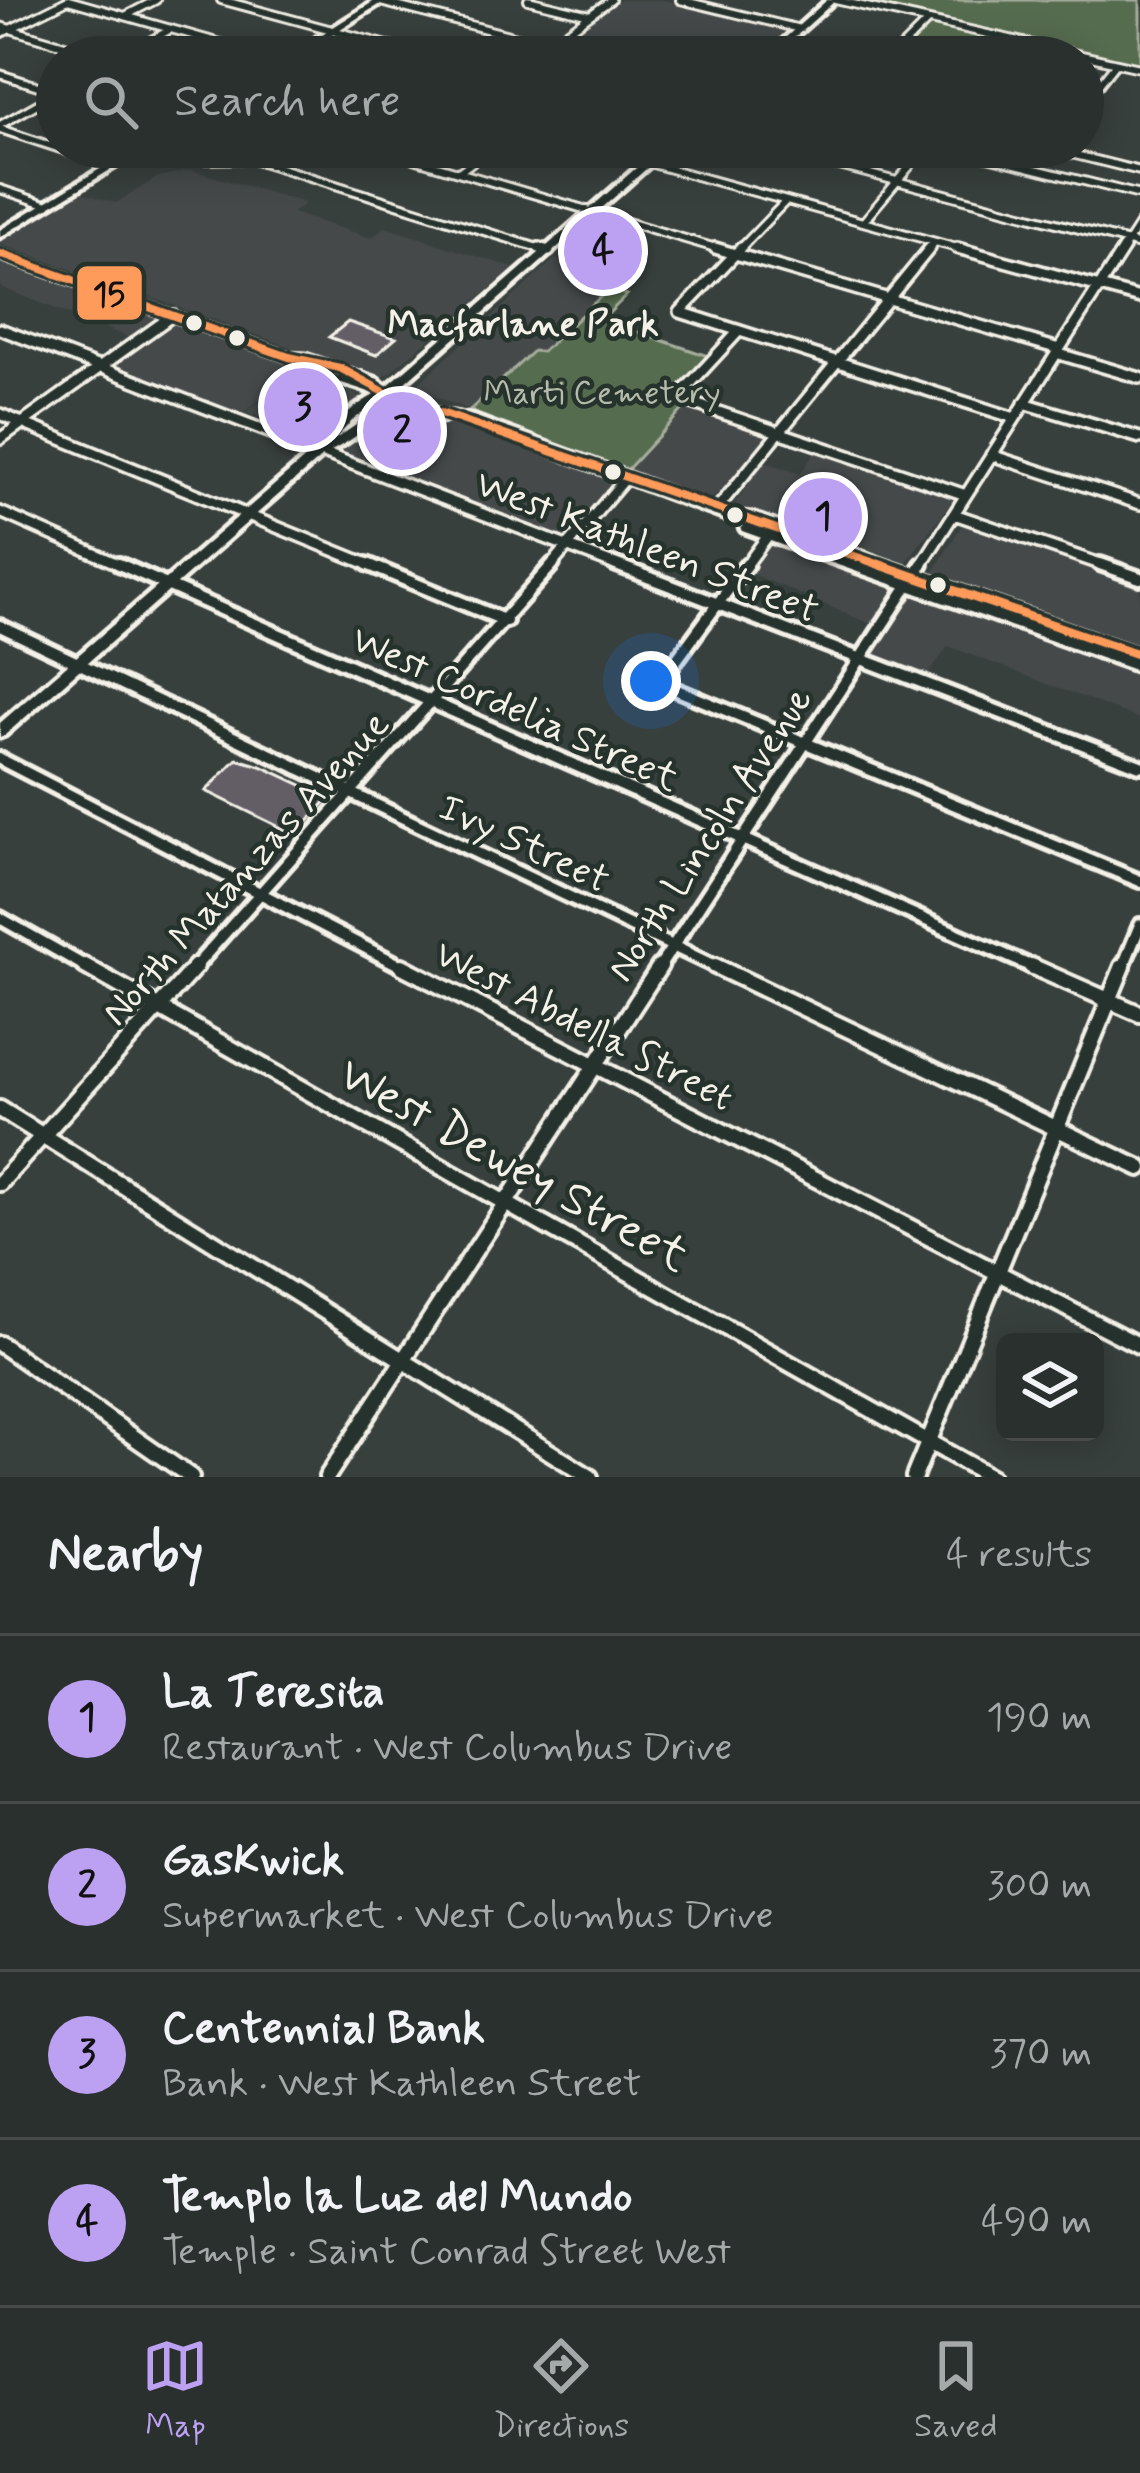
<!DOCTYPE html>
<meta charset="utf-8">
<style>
:root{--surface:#2a302e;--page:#323836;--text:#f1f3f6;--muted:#a5a9aa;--line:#464b4a;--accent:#bca0f2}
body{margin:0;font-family:Mynerve,sans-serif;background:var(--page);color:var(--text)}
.controls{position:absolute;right:36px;bottom:36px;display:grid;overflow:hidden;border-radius:18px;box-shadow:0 6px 30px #0003}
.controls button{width:108px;height:108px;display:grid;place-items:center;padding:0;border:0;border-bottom:3px solid var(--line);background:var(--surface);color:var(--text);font:60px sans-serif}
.you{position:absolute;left:651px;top:681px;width:42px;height:42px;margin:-30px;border:9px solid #fff;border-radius:50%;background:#1a73e8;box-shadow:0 0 0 18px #1a73e833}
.badge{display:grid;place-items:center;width:78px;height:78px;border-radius:50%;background:var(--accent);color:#111;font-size:39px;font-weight:700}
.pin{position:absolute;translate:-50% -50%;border:6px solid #fff;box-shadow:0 3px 12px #0006}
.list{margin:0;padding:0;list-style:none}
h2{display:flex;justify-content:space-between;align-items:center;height:156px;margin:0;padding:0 48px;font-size:51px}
h2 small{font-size:39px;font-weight:400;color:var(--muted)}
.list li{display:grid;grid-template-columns:78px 1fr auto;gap:36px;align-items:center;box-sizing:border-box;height:168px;padding:0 48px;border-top:3px solid var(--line)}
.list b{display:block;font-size:45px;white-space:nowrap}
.list p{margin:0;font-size:39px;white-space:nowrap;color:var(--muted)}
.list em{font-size:39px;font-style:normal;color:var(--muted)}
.icon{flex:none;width:66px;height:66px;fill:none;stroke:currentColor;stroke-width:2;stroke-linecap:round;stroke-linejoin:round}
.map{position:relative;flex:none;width:1140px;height:1477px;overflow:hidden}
.search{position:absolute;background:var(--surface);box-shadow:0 6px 30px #0003;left:36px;right:36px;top:36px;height:132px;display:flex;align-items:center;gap:30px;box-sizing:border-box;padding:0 42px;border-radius:66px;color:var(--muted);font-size:45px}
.sheet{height:828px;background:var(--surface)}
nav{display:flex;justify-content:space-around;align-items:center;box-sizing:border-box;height:168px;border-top:3px solid var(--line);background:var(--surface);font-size:33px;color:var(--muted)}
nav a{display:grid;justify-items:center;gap:6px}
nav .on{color:var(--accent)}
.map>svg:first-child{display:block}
.built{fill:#45494a}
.green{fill:#576c50;stroke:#a6ae9c;stroke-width:3}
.building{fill:#635d66;stroke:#f4f1e8;stroke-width:3}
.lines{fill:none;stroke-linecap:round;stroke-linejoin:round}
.street-far3-casing{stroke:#f4f1e8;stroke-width:12}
.street-far2-casing{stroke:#f4f1e8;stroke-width:16}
.street-far1-casing{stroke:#f4f1e8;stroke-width:20}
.street-casing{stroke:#f4f1e8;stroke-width:22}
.secondary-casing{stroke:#f4f1e8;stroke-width:9}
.street-far3{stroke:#26332d;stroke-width:6}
.street-far2{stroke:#26332d;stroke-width:9}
.street-far1{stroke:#26332d;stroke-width:10}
.street{stroke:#26332d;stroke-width:14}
.secondary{fill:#26332d;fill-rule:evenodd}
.bus-1-far1-casing{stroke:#26332d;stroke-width:15}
.bus-1-casing{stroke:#26332d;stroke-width:18}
.bus-1-far1{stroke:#ff9b5a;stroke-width:8}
.bus-1{stroke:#ff9b5a;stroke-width:9}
.bus-dot{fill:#f4f1e8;stroke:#26332d;stroke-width:4.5}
.labels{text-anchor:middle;stroke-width:9;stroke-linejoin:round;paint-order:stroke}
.far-park-label{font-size:33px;fill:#b5bcab;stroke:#26332d}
.far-neighbourhood-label{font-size:36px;font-weight:bold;fill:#f4f1e8;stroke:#26332d}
.street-label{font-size:39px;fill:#f4f1e8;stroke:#26332d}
.near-street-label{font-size:48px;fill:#f4f1e8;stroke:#26332d}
.line-badge{stroke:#26332d;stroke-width:4.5}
.pale-badge-label{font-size:33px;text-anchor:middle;font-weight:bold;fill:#111}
</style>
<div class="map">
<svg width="1140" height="1477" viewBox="0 0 1140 1477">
<rect width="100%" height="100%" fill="#38403e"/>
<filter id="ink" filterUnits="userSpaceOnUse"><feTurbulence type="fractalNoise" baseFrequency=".00833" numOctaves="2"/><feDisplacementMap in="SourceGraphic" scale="24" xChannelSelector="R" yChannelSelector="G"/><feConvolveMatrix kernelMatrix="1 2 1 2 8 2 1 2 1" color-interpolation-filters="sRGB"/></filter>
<g filter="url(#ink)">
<path class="built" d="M621,0H662L786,30L755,57H612L561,44Z
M191,170L305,203L292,213L371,238L385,227L514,268L388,374L376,377L0,244V239L77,191L116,203L158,177Z
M0,258L166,316L133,339L0,287Z
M555,259L620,280L542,352L533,351L470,410L418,390L417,385Z
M173,319L284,359L300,371L242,413L307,439L320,438L362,402L359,393L375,395L323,436L318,446L108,365Z
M297,373L356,394L359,401L318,436L246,412Z
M389,398L461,428L476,429L617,481L574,526L567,541L331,451L360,431L386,408Z
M688,404L772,432L746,467L711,499L627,470Z
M819,447L956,496L906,562L733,506L764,461L800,474Z
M963,523L1140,583V647L933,573Z
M776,536L905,581L876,626L748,572Z
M916,584L1140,665V719L948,646L926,678L869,656Z"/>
<path class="green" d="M847,0H1140V67Z
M930,25L1077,57H897Z
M609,289L627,295L602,320L711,357L673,398L688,404L627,470L490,423L470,410L533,351L542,352Z"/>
<path class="building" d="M348,322L396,338L376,355L329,337Z
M392,417L429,431L413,446L376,432Z
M799,499L858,520L847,535L788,514Z
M237,759L261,766L329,798L296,835L206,791Z"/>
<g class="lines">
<defs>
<path id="street-far3" d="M68,0L270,57
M221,0L432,57
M373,0L594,57
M528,0L590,15
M680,0L800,29
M835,0L1140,68
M125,16L156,0
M0,26L105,57
M0,34L68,0
M122,57L171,29
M532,57L611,0
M892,57L928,21
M0,74L57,92
M1083,105L1116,63
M0,125L57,93
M0,129L112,166
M153,147L196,160L252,159L548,251
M373,147L726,251
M591,147L968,251
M767,147L1140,245
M947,147L1140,195
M1043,147L1140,171
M459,172L492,147
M0,189L48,205
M863,222L926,147
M738,251L786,201
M928,251L935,242
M1122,251L1140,223"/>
<path id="street-far2" d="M539,248L549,251
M715,248L1059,349
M741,248L680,312L1015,418
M957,248L1140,298
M0,329L621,567
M739,331L677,398L966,495
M1056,353L1140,378
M1024,403L1140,438
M0,414L375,567
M0,439L173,315
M991,455L1140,504
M715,511L930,248
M0,512L125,567
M954,514L1109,567
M550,567L624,480
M745,567L775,526
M920,567L1124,248"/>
<path id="street-far1" d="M119,564L1037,969
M367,564L506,621
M614,564L1140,766
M747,564L664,677L665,685L1140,881
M1100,564L1140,578
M0,626L721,969
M0,759L407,969
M0,918L90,969
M193,969L553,564
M658,969L922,564
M1122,969L1140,925"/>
<path id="street" d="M85,966L991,1477
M402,966L1140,1346
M715,966L1140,1168
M1031,966L1140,1014
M0,1109L590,1477
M0,1183L196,966
M0,1344L191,1477
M327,1477L660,966
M914,1477L1123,966"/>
<path id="secondary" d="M376,0H386L296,57H286Z
M827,0H836L773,57H764Z
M136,147H148L0,237V230Z
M660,147H671L394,392L437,410L476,417L732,512L752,514L1140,650V660L746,521L725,519L468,423L451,419L441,421L390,399C375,425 352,441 325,454L5,735L0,737V723L316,449C330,424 351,408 376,394L310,373L316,369L370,385L301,360L285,359L0,258V251L290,354L306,355L378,379L386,387ZM375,404L356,425L334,440L353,420Z
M747,524L1140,662V672L742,531L740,528Z"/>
</defs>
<use href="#street-far3" class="street-far3-casing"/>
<use href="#street-far2" class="street-far2-casing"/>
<use href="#street-far1" class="street-far1-casing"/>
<use href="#street" class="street-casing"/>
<use href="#secondary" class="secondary-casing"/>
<use href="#street-far3" class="street-far3"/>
<use href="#street-far2" class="street-far2"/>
<use href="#street-far1" class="street-far1"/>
<use href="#street" class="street"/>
<use href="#secondary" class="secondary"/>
<defs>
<path id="bus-1-far1" d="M0,254L289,357L340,368L386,393
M441,413L886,567"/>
<path id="bus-1" d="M878,564L1140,655"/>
</defs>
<use href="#bus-1-far1" class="bus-1-far1-casing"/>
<use href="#bus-1" class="bus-1-casing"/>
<use href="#bus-1-far1" class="bus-1-far1"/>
<use href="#bus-1" class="bus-1"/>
</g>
</g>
<g class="bus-dot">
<circle cx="194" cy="323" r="10"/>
<circle cx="237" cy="338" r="10"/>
<circle cx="613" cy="472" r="10"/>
<circle cx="735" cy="515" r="10"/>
<circle cx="938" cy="585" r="10"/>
</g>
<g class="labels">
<g class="far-park-label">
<text x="602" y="403">Marti Cemetery</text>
</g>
<g class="far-neighbourhood-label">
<text x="523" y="335">Macfarlane Park</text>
</g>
<g class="street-label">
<text transform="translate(648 545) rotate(21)" y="14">West Kathleen Street</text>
<text transform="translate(516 707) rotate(24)" y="14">West Cordelia Street</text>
<text transform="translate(708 833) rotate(-57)" y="14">North Lincoln Avenue</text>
<text transform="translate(525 842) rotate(25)" y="14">Ivy Street</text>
<text transform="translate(244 867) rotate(-48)" y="14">North Matanzas Avenue</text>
<text transform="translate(585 1024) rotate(27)" y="14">West Abdella Street</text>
</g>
<g class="near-street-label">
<text transform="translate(515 1163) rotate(29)" y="17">West Dewey Street</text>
</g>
</g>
<rect class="line-badge" x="75" y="264" width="69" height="58" rx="12" fill="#ff9b5a"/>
<g class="pale-badge-label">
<text x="109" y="305">15</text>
</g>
</svg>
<div class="controls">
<button><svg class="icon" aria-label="layers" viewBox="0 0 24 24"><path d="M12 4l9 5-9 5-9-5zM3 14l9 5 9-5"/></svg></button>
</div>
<div class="you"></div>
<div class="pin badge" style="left:823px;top:517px">1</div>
<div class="pin badge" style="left:402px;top:431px">2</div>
<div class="pin badge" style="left:303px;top:407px">3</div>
<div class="pin badge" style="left:603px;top:251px">4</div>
<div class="search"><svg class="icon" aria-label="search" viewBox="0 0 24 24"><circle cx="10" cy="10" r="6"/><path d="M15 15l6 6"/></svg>Search here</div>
</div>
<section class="sheet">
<h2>Nearby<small>4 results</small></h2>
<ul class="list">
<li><span class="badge">1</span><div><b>La Teresita</b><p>Restaurant · West Columbus Drive</p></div><em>190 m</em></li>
<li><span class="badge">2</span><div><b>GasKwick</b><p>Supermarket · West Columbus Drive</p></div><em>300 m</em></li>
<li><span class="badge">3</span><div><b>Centennial Bank</b><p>Bank · West Kathleen Street</p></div><em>370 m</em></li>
<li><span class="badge">4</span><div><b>Templo la Luz del Mundo</b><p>Temple · Saint Conrad Street West</p></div><em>490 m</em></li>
</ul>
</section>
<nav>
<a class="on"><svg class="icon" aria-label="map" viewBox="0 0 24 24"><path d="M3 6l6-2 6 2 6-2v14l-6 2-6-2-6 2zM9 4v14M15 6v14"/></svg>Map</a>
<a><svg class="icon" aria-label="directions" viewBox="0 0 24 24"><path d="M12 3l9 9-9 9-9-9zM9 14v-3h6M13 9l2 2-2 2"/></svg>Directions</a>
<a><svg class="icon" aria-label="saved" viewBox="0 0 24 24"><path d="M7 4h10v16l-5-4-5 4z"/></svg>Saved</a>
</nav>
